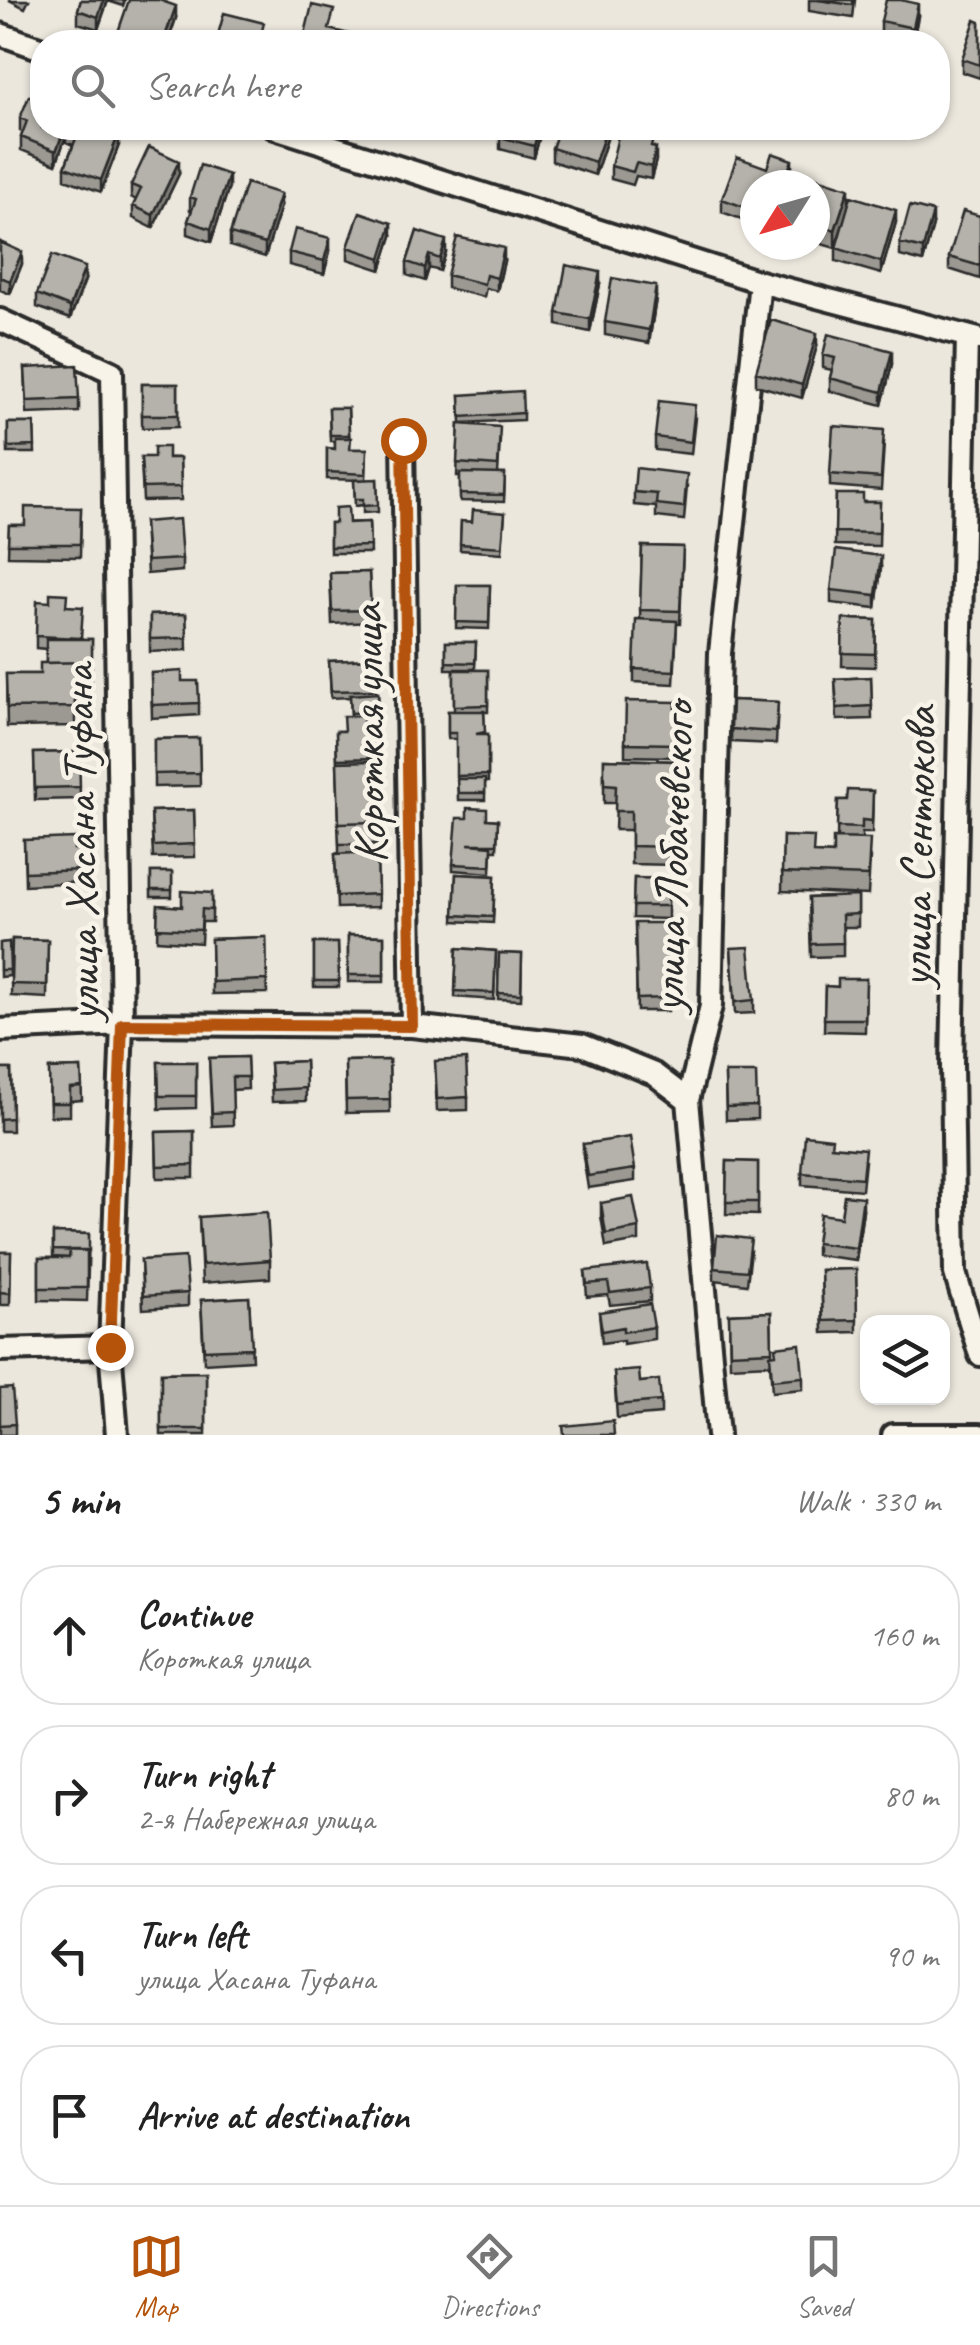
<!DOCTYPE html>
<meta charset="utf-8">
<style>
:root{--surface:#fff;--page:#f2f2f2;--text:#222;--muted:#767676;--line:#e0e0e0;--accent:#b45309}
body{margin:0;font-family:Caveat,sans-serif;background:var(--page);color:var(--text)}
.controls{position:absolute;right:30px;bottom:30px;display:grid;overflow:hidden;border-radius:20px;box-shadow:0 2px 8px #0004}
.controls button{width:90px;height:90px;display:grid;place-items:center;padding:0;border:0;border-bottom:2px solid var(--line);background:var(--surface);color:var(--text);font:50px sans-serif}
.compass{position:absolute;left:740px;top:170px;width:90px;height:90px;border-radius:50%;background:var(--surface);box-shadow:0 2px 8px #0004;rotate:233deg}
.stop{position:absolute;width:30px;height:30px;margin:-22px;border:8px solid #b45309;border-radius:50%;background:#fff}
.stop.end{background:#b45309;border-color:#fff;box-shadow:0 2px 10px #0008}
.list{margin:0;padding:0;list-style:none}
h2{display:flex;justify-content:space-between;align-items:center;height:130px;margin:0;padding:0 40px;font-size:42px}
h2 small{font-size:32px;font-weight:400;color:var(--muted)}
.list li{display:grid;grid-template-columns:65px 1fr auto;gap:30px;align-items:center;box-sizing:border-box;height:140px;margin:0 20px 20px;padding:0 20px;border:2px solid var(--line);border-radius:40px}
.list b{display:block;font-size:38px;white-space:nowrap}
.list p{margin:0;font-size:32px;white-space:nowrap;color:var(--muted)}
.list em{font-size:32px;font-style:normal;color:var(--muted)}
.icon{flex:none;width:55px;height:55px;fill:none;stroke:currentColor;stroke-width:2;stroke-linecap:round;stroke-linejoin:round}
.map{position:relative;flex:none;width:980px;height:1435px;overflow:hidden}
.search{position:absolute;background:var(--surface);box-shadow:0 2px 8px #0004;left:30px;right:30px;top:30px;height:110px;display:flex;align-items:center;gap:25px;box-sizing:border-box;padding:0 35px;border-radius:40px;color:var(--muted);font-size:38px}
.sheet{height:770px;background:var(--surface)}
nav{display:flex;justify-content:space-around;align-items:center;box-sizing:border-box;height:140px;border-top:2px solid var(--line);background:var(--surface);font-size:28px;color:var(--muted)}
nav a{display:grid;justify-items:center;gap:5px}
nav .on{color:var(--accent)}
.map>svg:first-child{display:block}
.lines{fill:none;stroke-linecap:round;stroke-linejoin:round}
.minor-casing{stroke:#2b2b2b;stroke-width:28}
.minor{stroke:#f7f3e8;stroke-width:20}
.wall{fill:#9c9993;stroke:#2b2b2b;stroke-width:2.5}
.shaded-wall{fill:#7f7d78;stroke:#2b2b2b;stroke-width:2.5}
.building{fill:#b5b2ab;stroke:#2b2b2b;stroke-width:2.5}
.route{stroke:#b45309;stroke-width:12}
.labels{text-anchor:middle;stroke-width:9;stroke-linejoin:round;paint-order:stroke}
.street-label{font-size:48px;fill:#2b2b2b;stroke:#f7f3e8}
</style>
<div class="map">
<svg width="980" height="1435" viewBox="0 0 980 1435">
<rect width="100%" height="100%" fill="#ebe7dd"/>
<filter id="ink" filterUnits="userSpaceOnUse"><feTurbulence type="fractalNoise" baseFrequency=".01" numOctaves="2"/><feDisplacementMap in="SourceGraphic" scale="20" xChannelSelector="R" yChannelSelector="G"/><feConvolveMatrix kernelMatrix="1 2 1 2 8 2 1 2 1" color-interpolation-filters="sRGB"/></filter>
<g filter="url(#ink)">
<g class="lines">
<defs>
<path id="minor" d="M0,34L42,49
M275,128L760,282L978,339
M0,320L112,372L122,1024L110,1347L117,1435
M967,336L952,1065L955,1273L980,1355
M403,440L412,1026
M0,1030L122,1024L412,1026L582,1045L654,1074L688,1100
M0,1350L110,1347
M718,1435L688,1100L711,1006L720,653L760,282
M893,1435H980"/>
</defs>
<use href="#minor" class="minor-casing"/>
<use href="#minor" class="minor"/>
</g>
<path class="wall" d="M9,0H29L25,8Z
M81,0H125L123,6L108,1L98,29L78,23V10Z
M809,0H855L853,18L809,11Z
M918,16L913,41L881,34V21Z
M176,18L168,42H118V32Z
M980,22V78L962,72V59Z
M20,118L104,128L119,145L101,192L65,179V167L73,145L66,142V136L56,164L21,150V137L23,132L20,131Z
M439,128H488L485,136L466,131L464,139L439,132Z
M502,128H542L534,158L500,149V137Z
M607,139L595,175L552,161V148Z
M654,147L656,160L651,179L636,176L633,185L611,179V166Z
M767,168L792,170L849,204L896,222L881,274L836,261V248L842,228L835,248L815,242V185H755V224L722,212V199Z
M179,174L153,228L133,218V206L136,200L131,197V185Z
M229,187L211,242L188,234V221L192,210H190V197Z
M281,206L265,257L230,246V234Z
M980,216V279L949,269V257Z
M933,225L923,262L900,256V243Z
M417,231L446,252L440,271L429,268L425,281L407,275V262Z
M392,236L381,270L348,259V247Z
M0,242L22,264L10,294L0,290Z
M330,251L324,274L289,265V252Z
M504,261L497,291L486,288L484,297L447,288V275Z
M85,280L70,319L37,307V294Z
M600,284L590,332L557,325V313Z
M656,298L649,343L605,335V322Z
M817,346L802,398L756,385V372Z
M823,355L892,364L882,405L830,391V378L832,370L823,368Z
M25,368L79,399V412L27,414Z
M142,384H178V427L142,428Z
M460,395L523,413V420L461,423Z
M329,408H348L350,449H367L366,480L377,479L378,512L363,513V505L355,506L354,480H363L327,479V448L335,449V441H330Z
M695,418L691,454L655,450V437Z
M8,423H34L35,453H8Z
M459,424L500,439L498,474H505L504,502L460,501V476H457Z
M884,443L881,490L830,486V474Z
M141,457L180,458L181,500L143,501Z
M687,486L684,520L656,517V507L634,505V492Z
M836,494L863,502H880L879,546L835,545Z
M81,508L80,557L8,556L9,525H25Z
M505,513L502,553L460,550L461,521L472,522Z
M144,522L182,559V571L147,574Z
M369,522L370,553H330V523Z
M642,546L683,547L680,624H677L674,684L634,682V669L640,619Z
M881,568L876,608L831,603V590Z
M369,572L371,622L332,624L330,573Z
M457,585H490L489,629L456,628Z
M67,607L82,639H92L91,707H75V726L7,727L6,674H40L46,663V649L36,648V636Z
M186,614L187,650L150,652V615Z
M843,619L876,620L875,667L842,666Z
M446,642H476L475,669H446Z
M374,659L376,693H378L379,718L363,719L364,733L375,758L376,822H378V857H377L378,907L337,908L335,854L339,853V823L336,731H344L351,716L350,697L331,698L329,661Z
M454,670H488V712H484L485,734H488V782H485V800H458L456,739H448V711H454Z
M151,673L182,681L199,703V715L152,718Z
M871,677L872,719L837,720L835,679Z
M732,700L778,702L776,744L731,742Z
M676,702L675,757L625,756V743Z
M199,738L200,786L154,787V739Z
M79,752L80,799L35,800L34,753Z
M604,759L677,761L675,865L631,864V830H615L616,803H604Z
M873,791L872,833H862V839L870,858L868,895L782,891L783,836L814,853L833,854L837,838L838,800H847Z
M194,810L195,857L153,858L151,811Z
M467,818L498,820L497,850H492L491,873L453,870V864Z
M24,840L74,849H83L84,882L25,885Z
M151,872H172V897H151Z
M456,874L495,876L493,923L454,921Z
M634,878L668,879V919L633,918Z
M212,893V922H202L201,943L157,940L158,905L182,907Z
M858,896V927H843V956L811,957L809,898Z
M635,923L668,998V1011H637Z
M348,935L384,936V982H348Z
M266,937L267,993L212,994L211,939Z
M12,939L48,940L47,998L11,996Z
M9,942L10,976L0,977V943Z
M314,943H338L339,987H314Z
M457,948L496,951L494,1000L455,997Z
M731,948L754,1000V1013L735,1014Z
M499,953L522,954L521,1000L498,999Z
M866,979L865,1032L824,1031L825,986L838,987Z
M247,1057L248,1089L232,1090L233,1125L212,1126L209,1058Z
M389,1060L390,1112L346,1113L345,1061Z
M305,1061L306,1101L272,1102L270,1063Z
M158,1062H196V1108L159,1109Z
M81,1068L82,1100L70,1101V1116H50L49,1069Z
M0,1069H11L12,1131H0Z
M435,1073L468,1097V1110L437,1111Z
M725,1073L757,1106V1119L726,1120Z
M194,1131V1178H157L156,1132Z
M583,1144L635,1169V1181L588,1188L583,1157Z
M832,1146L865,1161L862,1190L802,1185V1173Z
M727,1161L758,1162V1215L726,1214Z
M601,1203L639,1228V1241L606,1247L601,1216Z
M863,1210L856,1260L816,1255V1243L841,1217Z
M199,1217L270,1260V1278L202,1283Z
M53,1233L89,1234L87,1301L39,1300V1258H69L53,1257Z
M751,1251L747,1284L714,1280V1268Z
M0,1252H11L10,1305H0Z
M141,1260L188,1293V1306L143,1309Z
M856,1269L857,1332L823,1333L821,1270Z
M585,1271L650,1288V1301L610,1305L608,1295L587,1297Z
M249,1297L252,1360L204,1363L201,1300Z
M599,1312L654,1327V1339L623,1344V1340L602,1343Z
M771,1312L772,1355L803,1377V1389L772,1392L770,1364L730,1366L729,1314Z
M206,1372V1435H161V1373Z
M614,1372L640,1382L661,1401V1414L617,1418Z
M0,1389L15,1424V1435H0Z"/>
<path class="shaded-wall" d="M104,0H108L98,29V17Z
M918,4V16L913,41V28Z
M176,6V18L168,42H163Z
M65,128H67L66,136L56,164V151Z
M539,128H542L534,158V146Z
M607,128V139L595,175V162Z
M119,133V145L101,192V180Z
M656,148V160L651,179V167Z
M792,160V172L787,185H783Z
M179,161V174L153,228V215Z
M229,175V187L211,242V229Z
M849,188V207L835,248V230Z
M281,194V206L265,257V244Z
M896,210V222L881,274V262Z
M933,212V225L923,262V249Z
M392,223V236L381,270V258Z
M330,238V251L324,274V261Z
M446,240V252L440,271V259Z
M504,248V261L497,291V278Z
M22,252V264L10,294V281Z
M429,255V268L425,281V268Z
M85,267V280L70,319V307Z
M600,272V284L590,332V319Z
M656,286V298L649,343V330Z
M817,333V346L802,398V385Z
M892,351V364L882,405V392Z
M881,556V568L876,608V595Z
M863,1197V1210L856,1260V1248Z"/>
<path class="building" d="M81,0H104L98,17L78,10Z
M129,0H159L176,6L163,42H148L118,32Z
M818,0H853V5Z
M886,0H901L918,4L913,28L881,21Z
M312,5L334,10L329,29L365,38L364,42H303Z
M224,13L264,23L259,42H216Z
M975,20L980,22V65L962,59Z
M29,96L42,101V128H65L56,151L21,137L27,121L20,118Z
M67,128H104L119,133L101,180L65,167L78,133L66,129Z
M502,128H539L534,146L500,137Z
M559,128H607L595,162L552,148Z
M620,128H627L654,135L651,147L656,148L651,167L636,163L633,172L611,166Z
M149,147L179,161L153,215L133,206L141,189L131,185Z
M772,153L792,160L783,185H755V211L722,199L737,157L767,168Z
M200,165L229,175L211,229L188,221L196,199L190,197Z
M792,170L849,188L835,230L815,223V185H787Z
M246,183L281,194L265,244L230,234Z
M851,196L896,210L881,262L836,248Z
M910,206L933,212L923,249L900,243Z
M963,211L980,216V266L949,257Z
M360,212L392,223L381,258L348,247Z
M295,229L330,238L324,261L289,252Z
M417,231L446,240L440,259L429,255L425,268L407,262Z
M457,237L504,248L497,278L486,275L484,284L447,275Z
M0,242L22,252L10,281L0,277Z
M52,255L85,267L70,307L37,294Z
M566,265L600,272L590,319L557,313Z
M612,278L656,286L649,330L605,322Z
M771,320L817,333L802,385L756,372Z
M828,334L892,351L882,392L830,378L835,358L823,355Z
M77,365L79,399L27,401L25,368Z
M142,384H178V415H142Z
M522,391L523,413L461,417L460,395Z
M659,401L695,405L691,442L655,437Z
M329,408H348L349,435H330Z
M8,423H34L35,446L8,447Z
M459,424L500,427L498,466L457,463Z
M833,426L884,430L881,478L830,474Z
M335,438H351L350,449H367L366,474L327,472V448L335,449Z
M154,447H168V458H180L181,487L143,488L141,457H154Z
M636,468L687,474L684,507L656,504L657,494L634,492Z
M460,473L505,474L504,495L460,494Z
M377,479L378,505L363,506V499H355L354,480Z
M836,494H863V502H880L879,533L835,532Z
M25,507L81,508L80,544H8L9,525H25Z
M348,507L349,523L369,522L370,546L330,547V523H335V508Z
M473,510L505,513L502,547L460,544L461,521L472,522Z
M179,519L182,559L147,561L144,522Z
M642,546L683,547L680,611L640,610Z
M836,550L881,556L876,595L831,590Z
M369,572L371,610L332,611L330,573Z
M457,585H490L489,623L456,622Z
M50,593L67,594L66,606L83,607L81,638L36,636L37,601L50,602Z
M186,614L187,638L150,639V615Z
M636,619L677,621L674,671L634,669Z
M843,619L876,620L875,654L842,653Z
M46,639H92V665L91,662L46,663Z
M446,642H476L475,663L446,662Z
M374,659L376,690L331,691L329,661Z
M91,662V688L74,689L75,707L7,708L6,674H40V663Z
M454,670H488V705L454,706Z
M182,671V681H198L199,703L152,705L151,673Z
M871,677L872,706L837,708L835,679Z
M378,693L379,711L351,713L350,695Z
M732,700L778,702L776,732L731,729Z
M626,701L676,702L675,744L625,743Z
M448,711H484L485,732L476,734H488V775L456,776V733H448Z
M343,716H363L364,733L374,732L375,758L337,759L336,731H344Z
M199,738L200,773L154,774V739Z
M79,752L80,787L35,788L34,753Z
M604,759L677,761L675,847L631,846V811H615L616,785L604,784Z
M374,761L376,822L339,823L337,762Z
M457,779H485V793H458Z
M848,790L873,791L872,821L862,820V828L837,827L838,800H847Z
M467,808L487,809V819L498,820L497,844H468L492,846L491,866L453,864L457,818H467Z
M194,810L195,844L153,846L151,811Z
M378,822V844H339L338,823Z
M783,836L814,837L813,853L833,854V838L870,839L868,876L782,873Z
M74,838V849H83L84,870L25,872L24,840Z
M377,852L378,894L337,896L335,854Z
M151,872H172V890H151Z
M456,874L495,876L493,917L454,915Z
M634,878L668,879V906H633Z
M182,891L212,893V910L202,909L201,930L157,928L158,905L182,907Z
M858,896V914L842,915L843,943L811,944L809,898Z
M635,923H666L668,998L637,999Z
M348,935L384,936V975H348Z
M266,937L267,980L212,982L211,939Z
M12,939L48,940L47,985L11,984Z
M9,942L10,970H0V943Z
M314,943H338L339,981H314Z
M749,947L754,1000L735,1002L731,948Z
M457,948L496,951L494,993L455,991Z
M499,953L522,954L521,994L498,993Z
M838,979H866L865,1019H824L825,986L838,987Z
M247,1057L248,1077H232L233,1112L212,1113L209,1058Z
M466,1059L468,1097L437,1099L435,1061Z
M389,1060L390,1099L346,1100L345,1061Z
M305,1061L306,1088L272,1090L270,1063Z
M158,1062H196V1096H159Z
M81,1068L82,1087L70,1088V1103H50L49,1069Z
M0,1069H11L12,1118L0,1119Z
M725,1073H756L757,1106L726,1107Z
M194,1131V1165L157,1166L156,1132Z
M805,1135L832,1138L831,1146L865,1149L862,1178L802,1173Z
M630,1137L635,1169L588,1176L583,1144Z
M727,1161L758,1162V1202H726Z
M844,1195L863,1197L856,1248L816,1243L820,1214L841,1217Z
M633,1197L639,1228L606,1234L601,1203Z
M267,1212L270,1260L202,1265L199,1217Z
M53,1233L89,1234V1251L53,1250Z
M717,1235L751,1239L747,1271L714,1268Z
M70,1250H87V1288H39V1258H69Z
M0,1252H11L10,1293L0,1292Z
M185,1257L188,1293L143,1296L141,1260Z
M647,1264L650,1288L610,1293L608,1282L587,1284L585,1271Z
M856,1269L857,1320L823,1321L821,1270Z
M249,1297L252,1348L204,1350L201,1300Z
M650,1304L654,1327L623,1332V1327L602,1331L599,1312Z
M771,1312L772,1351L730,1353L729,1314Z
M800,1344L803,1377L772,1380L770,1355L776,1354L775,1347Z
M639,1370L640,1382L659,1380L661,1401L617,1405L614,1372Z
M206,1372V1429H161V1373Z
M12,1388L15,1424L0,1425V1389Z
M613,1421L614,1435H564L563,1426Z"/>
</g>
<g class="lines" filter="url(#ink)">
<path class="route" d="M110,1347L122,1024L412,1026L403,440"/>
</g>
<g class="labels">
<g class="street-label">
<text transform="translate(367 734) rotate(-91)" y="17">Короткая улица</text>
<text transform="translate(79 843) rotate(-91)" y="17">улица Хасана Туфана</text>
<text transform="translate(916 847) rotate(-89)" y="17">улица Сентюкова</text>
<text transform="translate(671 857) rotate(-88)" y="17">улица Лобачевского</text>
</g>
</g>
</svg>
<div class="controls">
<button><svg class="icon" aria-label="layers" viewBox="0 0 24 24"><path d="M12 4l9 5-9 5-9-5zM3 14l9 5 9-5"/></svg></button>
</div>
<svg class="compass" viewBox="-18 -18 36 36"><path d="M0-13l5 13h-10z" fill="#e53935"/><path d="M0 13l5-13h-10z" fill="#767676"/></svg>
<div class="stop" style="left:403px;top:440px"></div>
<div class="stop end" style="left:110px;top:1347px"></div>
<div class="search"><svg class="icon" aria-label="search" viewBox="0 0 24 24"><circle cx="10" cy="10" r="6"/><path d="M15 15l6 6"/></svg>Search here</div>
</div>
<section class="sheet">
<h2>5 min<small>Walk · 330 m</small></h2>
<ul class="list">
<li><svg class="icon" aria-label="ahead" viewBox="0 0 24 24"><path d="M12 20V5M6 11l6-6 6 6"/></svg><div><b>Continue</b><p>Короткая улица</p></div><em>160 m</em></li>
<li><svg class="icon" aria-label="right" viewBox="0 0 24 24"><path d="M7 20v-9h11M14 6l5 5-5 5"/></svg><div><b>Turn right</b><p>2-я Набережная улица</p></div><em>80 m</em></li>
<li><svg class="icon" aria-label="left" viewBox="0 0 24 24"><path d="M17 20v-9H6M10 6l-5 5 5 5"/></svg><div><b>Turn left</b><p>улица Хасана Туфана</p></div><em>90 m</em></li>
<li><svg class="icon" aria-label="arrive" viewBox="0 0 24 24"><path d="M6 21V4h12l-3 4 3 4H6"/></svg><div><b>Arrive at destination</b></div></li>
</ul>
</section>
<nav>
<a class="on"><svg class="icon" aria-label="map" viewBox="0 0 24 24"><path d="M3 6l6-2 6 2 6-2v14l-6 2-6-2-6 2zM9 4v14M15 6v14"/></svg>Map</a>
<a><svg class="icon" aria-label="directions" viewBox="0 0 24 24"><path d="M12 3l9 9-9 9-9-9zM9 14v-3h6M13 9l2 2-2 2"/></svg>Directions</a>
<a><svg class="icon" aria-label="saved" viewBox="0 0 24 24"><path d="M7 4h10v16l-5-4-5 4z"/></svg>Saved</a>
</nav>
